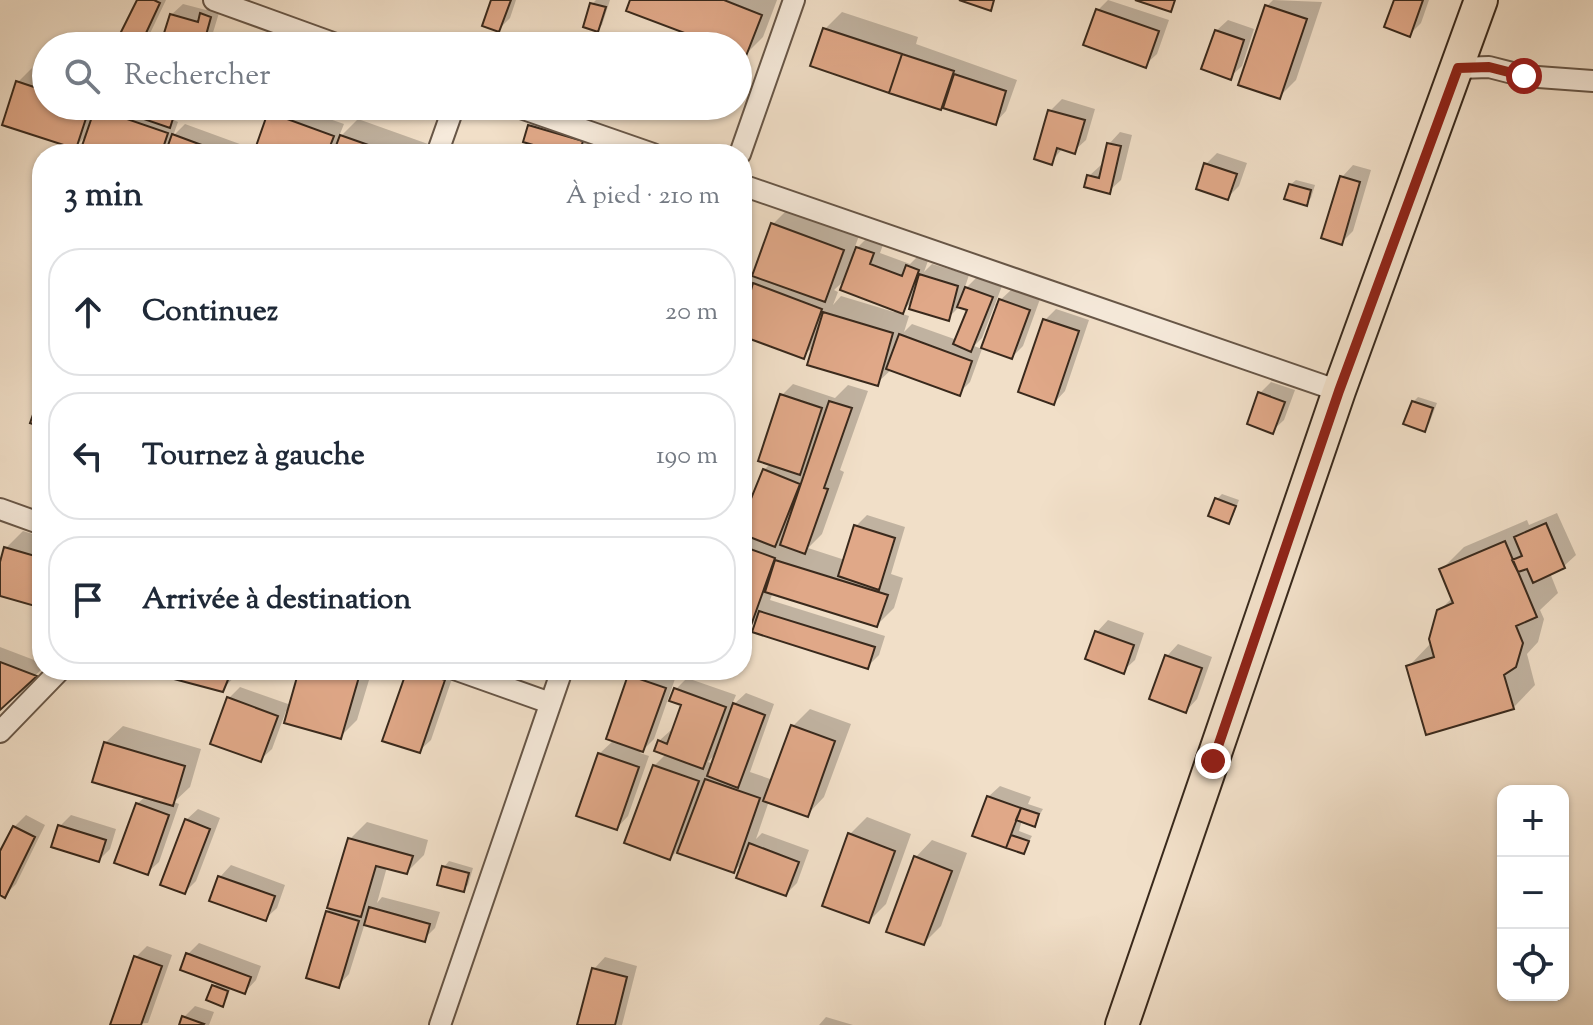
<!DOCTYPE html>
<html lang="fr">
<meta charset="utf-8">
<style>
:root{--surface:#fff;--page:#f6f6f7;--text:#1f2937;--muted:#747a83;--line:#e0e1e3}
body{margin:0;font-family:"Sorts Mill Goudy",serif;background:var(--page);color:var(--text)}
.controls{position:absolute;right:24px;bottom:24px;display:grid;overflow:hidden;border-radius:16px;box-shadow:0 2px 6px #0004}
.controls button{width:72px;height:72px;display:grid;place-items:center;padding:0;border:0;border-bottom:2px solid var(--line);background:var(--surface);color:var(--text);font:40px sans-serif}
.stop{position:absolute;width:24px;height:24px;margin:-18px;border:6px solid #8f2418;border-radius:50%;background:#fff}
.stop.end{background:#8f2418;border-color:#fff;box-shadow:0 2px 8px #0008}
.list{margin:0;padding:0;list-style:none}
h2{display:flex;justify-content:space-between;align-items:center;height:104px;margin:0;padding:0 32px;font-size:34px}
h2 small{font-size:26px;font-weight:400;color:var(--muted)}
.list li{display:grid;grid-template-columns:52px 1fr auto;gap:24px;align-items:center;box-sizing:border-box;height:128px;margin:0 16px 16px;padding:0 16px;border:2px solid var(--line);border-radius:32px}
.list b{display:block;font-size:30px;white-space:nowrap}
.list em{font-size:26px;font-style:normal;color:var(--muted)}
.icon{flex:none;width:44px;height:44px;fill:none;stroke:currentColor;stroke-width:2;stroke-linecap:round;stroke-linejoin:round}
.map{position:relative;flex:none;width:1593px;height:1025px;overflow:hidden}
.search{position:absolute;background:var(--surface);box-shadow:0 2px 6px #0004;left:32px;top:32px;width:720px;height:88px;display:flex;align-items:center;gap:20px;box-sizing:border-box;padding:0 28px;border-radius:44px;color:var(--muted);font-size:30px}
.panel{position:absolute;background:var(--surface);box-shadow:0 2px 6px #0004;left:32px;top:144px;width:720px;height:536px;border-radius:32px}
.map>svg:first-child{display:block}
.shadow{fill:#0003;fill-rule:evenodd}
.building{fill:#e0a888;stroke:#39291c;stroke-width:2}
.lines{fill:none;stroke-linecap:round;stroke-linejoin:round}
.street-casing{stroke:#675647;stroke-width:24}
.primary-casing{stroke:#39291c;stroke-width:36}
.street{stroke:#f6eadb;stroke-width:20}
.primary{stroke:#f1dfc8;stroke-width:32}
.route{stroke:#8f2418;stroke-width:10}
</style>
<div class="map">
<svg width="1593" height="1025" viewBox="0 0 1593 1025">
<rect width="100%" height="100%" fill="#f1dfc8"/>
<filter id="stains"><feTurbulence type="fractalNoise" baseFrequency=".0025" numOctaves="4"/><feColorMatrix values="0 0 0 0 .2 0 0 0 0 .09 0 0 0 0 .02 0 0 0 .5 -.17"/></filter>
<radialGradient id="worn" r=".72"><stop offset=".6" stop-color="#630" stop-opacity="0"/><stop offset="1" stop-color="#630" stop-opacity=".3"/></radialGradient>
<path class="shadow" d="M139,0H166L144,46H117Z
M494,0H516L510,18L499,29Z
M596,0H610L602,25L597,30L592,4Z
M632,0H777L763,37L746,54L738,51V46H725Z
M1108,0L1169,20L1157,54L1145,65L1098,10Z
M1273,0L1322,2L1296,80L1279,97L1267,6Z
M1396,0H1429L1421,23L1409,35Z
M213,3L221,6L209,46H162L171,15L183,4L206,10Z
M842,12L918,37L916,44L1017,80L1006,111L995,123L892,92L825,29Z
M1228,20L1254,29L1242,66L1230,77L1216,31Z
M297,36L310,41L308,46H288Z
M87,41L101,46H82Z
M35,65L46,69V106H187L174,120L178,122L173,136L185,124L248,147L246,154H111L88,134L75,147L18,82Z
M1062,99L1095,109L1086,140L1074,151L1063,148L1051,162L1050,111Z
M277,106H292L344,124L338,139L358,119L428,144L424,154H265L257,151L270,113Z
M541,115L593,130L586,154H541L543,146L529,126Z
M1120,132L1132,135L1121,180L1109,191L1089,176L1101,165H1104L1109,144Z
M608,134L654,154H587Z
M1217,153L1247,163L1239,186L1228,197L1206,164Z
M1353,165L1371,170L1353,231L1342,242V177Z
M1296,180L1315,185L1311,198L1306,203L1290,185Z
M790,207L860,233L853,252L869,236L884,242L880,253L910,264L919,255L929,258L924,272L932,264L969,275L964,290L978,276L1002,286L982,338L974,346L982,349L970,382L959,393L892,369L877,383L815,345L803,356L742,334V282L752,272L755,273L773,224ZM846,279L895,308L894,312L841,296L833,305L838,292L834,290ZM914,300L948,318L959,307L969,309L957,340L912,324L904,332L909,316L900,313Z
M1012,289L1040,299L1023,346L1012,357L998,307L995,305Z
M1056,309L1089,320L1065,391L1054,403L1045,320Z
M1271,382L1295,390L1284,420L1272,431L1260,393Z
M793,384L835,398L848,385L868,391L840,470L844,472L822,534L808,548L845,560L856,526L867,515L905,527L891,574L903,578L894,608L877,625L773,592L770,600L885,636L879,655L868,666L759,618L748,628L742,626V527L764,470L771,463L782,395Z
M1418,397L1437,403L1429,424L1424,429L1413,402Z
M1222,494L1239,500L1233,516L1228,521L1217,499Z
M1557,513L1576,555L1564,566L1550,573L1558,593L1540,610L1544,619L1538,642L1527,654L1535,685L1513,708L1409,666L1432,642L1439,611L1453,597L1441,570L1464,547L1527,520L1529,525Z
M23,531L42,537V606L0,593V569L6,548Z
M1108,620L1144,633L1135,660L1123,671L1097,632Z
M1178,644L1212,657L1197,699L1186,711L1167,656Z
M0,647L42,663V669L0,708Z
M180,670H241L222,690Z
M301,670H372L357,720L340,737L286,711L272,749L260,760L229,698L240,687L291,705Z
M409,670H455L431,740L419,751Z
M635,670H657L676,676L654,739L640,753L649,756L628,816L617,828L599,754L614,740L630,676Z
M687,678L736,695L731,707L746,693L774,704L750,772L773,780L793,726L810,709L851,724L824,797L807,815L769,801L756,839L762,833L809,850L797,883L786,894L745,860L734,871L682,846L670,858L654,766L666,754L659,741L671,730L674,731L684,704L676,689ZM717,752L713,764L708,762Z
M123,726L201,749L190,787L174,802L179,804L159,862L147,873L137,804L146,796L105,743Z
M1000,786L1031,797L1028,804L1043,809L1034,824L1022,820L1019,831L1032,836L1023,852L975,835L988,797Z
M198,809L220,818L196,881L185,892L186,820Z
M26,815L45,825L16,884L5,895L0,893V855L14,827Z
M71,815L116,829L110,849L99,860L60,826Z
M867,817L911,834L886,904L869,921L850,834Z
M367,822L428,840L424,855L407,872L387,867L377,903L382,897L440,912L435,928L424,939L365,923L349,974L338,986L327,912L332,907L350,839Z
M932,840L967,853L941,926L924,943L915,858Z
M449,861L473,868L468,885L463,890L444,867Z
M231,865L285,885L277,908L265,919L220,877Z
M199,943L261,966L256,980L245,992L231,987L227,999L222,1004L214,986L218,982L187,955Z
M147,946L172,955L148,1023L112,1025L136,957Z
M605,957L637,966L622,1025H579L594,969Z
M195,1006L214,1012L209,1025H181L184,1017Z
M826,1017L853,1025H819Z"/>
<path class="building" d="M137,0H154L160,3L140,46H114Z
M491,0H511L499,32L482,26Z
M630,0H724L762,15L746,56L738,53V46H719L626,11Z
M959,0H994L991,11Z
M1135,0H1175L1171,12Z
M1394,0H1423L1410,37L1384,27Z
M590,3L606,7L598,32L583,27Z
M1265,5L1307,19L1280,99L1238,85Z
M1096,9L1159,31L1146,68L1083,45Z
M200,13L211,17L203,46H160L170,14L198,22Z
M823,28L902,54L889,93L810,66Z
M1215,30L1244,40L1231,80L1201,69Z
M902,54L954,71L941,110L889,93Z
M954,74L1006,91L996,125L943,108Z
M16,81L46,91V106H90L76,149L2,125Z
M106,106H177L170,128Z
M95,108L168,133L161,154H105L82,146Z
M1048,110L1085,120L1075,154L1057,148L1052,165L1034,159Z
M268,112L334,136L327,154L254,152Z
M528,125L583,141L579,154H539L540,147L523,142Z
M172,134L226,154H165Z
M340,135L394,154H333Z
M1107,143L1121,146L1110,194L1084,187L1087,175L1099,178Z
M1204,163L1237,174L1228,200L1196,189Z
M1340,176L1360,182L1342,245L1321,238Z
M1289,184L1311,190L1307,206L1284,199Z
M771,223L844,250L825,302L752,276Z
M856,247L874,253L870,264L902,276L906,265L919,270L903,314L840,290Z
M919,274L958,286L949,321L909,309Z
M753,283L822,309L804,359L742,336V291L750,294Z
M965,287L993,297L971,352L953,344L967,310L957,307Z
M999,299L1030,310L1012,359L981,348Z
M823,312L893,333L878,386L807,365Z
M1043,319L1079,331L1054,405L1018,392Z
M899,334L972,361L960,396L886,369Z
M42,389V427L30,423Z
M1258,392L1285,402L1273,434L1247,424Z
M780,394L822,408L800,475L758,461Z
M829,401L852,408L824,488L828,489L805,554L780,545Z
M1412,401L1433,408L1425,432L1403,424Z
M763,469L800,484L775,547L742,534V521Z
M1215,498L1236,506L1229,524L1208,516Z
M1546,523L1565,568L1533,583L1527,569L1518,572L1512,560L1522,556L1514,537Z
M854,525L895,538L879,590L838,576Z
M1505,541L1537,617L1516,626L1523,643L1516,667L1504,675L1514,709L1426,735L1406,666L1434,657L1429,639L1437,610L1453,603L1439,569Z
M742,546L775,558L749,631L742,628Z
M4,547L42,558V608L0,596V562Z
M775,560L888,595L877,627L765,592Z
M759,611L875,647L868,669L752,632Z
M1095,631L1134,645L1124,674L1085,659Z
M1165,655L1202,668L1186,713L1149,699Z
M0,662L37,676L0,710Z
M177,670H232L223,692L174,679Z
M299,670H361L341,739L284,723Z
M407,670H415L445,680L420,753L382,741Z
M628,675L666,688L643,752L606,739Z
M674,688L726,707L703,769L654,751L658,740L667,744L681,705L669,701Z
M227,697L278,716L261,762L210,744Z
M733,703L765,715L738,788L707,776Z
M791,725L835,741L808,817L763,801Z
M104,742L185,766L173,806L92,782Z
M598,753L639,767L617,830L576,816Z
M653,765L699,781L670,860L624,843Z
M705,779L760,798L734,873L677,853Z
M987,796L1021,808L1006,848L972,836Z
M136,803L169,815L148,875L114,863Z
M1021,808L1039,814L1035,827L1016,820Z
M185,819L210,829L185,894L160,885Z
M58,825L106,840L99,862L51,847Z
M13,826L35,837L5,898L0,895V851Z
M848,833L895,851L869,923L822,906Z
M1011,835L1029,841L1024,854L1006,848Z
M348,838L413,856L407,874L376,866L361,917L327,908Z
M749,843L799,862L786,896L736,878Z
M914,856L952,871L924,945L886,932Z
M442,866L469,873L464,892L437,885Z
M218,876L275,896L266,921L209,901Z
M369,907L430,924L425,942L364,925Z
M326,911L359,921L339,988L306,978Z
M186,953L251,977L245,994L180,970Z
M134,956L162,966L141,1025H110Z
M592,968L627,977L615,1025H577Z
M212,985L228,991L223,1007L206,1000Z
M182,1016L204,1024L203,1025H179Z"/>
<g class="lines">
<defs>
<path id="street" d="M214,0L341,46
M1458,68L1489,67L1524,76L1593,81
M515,106L653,154
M437,154L454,106
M740,154L794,0
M742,185L1339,391
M0,509L42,524
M457,670L550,703
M0,732L60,670
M440,1025L562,670"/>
<path id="primary" d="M1122,1025L1339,391L1481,0"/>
</defs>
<use href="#street" class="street-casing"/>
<use href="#primary" class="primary-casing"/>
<use href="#street" class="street"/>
<use href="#primary" class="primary"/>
</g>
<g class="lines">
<path class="route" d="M1213,761L1339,391L1458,68L1489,67L1524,76"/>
</g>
<rect width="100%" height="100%" filter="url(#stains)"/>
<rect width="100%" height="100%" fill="url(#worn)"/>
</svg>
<div class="controls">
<button>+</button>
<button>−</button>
<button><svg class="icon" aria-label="locate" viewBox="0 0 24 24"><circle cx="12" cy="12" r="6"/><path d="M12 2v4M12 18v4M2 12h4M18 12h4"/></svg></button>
</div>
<div class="stop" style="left:1524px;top:76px"></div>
<div class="stop end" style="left:1213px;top:761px"></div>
<div class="search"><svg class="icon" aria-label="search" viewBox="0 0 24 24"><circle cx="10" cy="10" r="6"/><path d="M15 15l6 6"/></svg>Rechercher</div>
<section class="panel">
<h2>3 min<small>À pied · 210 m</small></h2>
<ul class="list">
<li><svg class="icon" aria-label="ahead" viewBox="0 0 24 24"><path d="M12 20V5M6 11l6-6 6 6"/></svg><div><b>Continuez</b></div><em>20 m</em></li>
<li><svg class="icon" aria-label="left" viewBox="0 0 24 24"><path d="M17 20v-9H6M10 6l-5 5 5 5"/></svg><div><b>Tournez à gauche</b></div><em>190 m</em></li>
<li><svg class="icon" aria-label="arrive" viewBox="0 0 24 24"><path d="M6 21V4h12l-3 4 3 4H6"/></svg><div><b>Arrivée à destination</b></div></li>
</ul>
</section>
</div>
